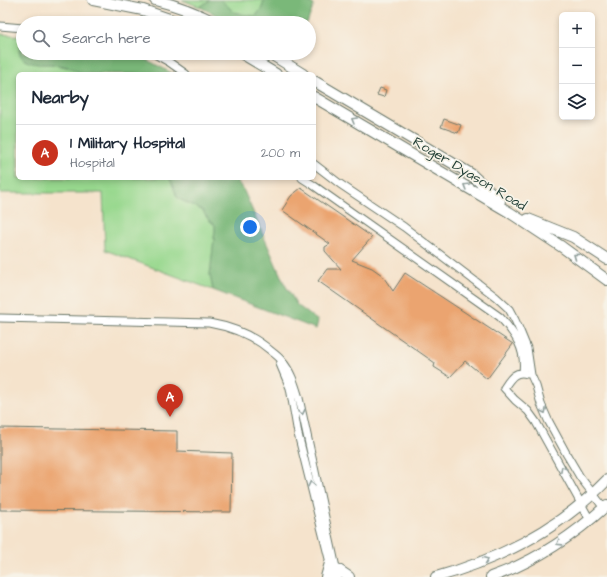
<!DOCTYPE html>
<meta charset="utf-8">
<style>
:root{--surface:#fff;--page:#f6f6f7;--text:#1f2937;--muted:#747a83;--line:#e0e1e3;--accent:#c8321e}
body{margin:0;font-family:"Architects Daughter",sans-serif;background:var(--page);color:var(--text)}
.controls{position:absolute;right:12px;top:12px;display:grid;overflow:hidden;border-radius:6px;box-shadow:0 2px 6px #0003}
.controls button{width:36px;height:36px;display:grid;place-items:center;padding:0;border:0;border-bottom:1px solid var(--line);background:var(--surface);color:var(--text);font:20px sans-serif}
.you{position:absolute;left:250px;top:227px;width:14px;height:14px;margin:-10px;border:3px solid #fff;border-radius:50%;background:#1a73e8;box-shadow:0 0 0 6px #1a73e833}
.badge{display:grid;place-items:center;width:26px;height:26px;border-radius:50%;background:var(--accent);color:#fff;font-size:13px;font-weight:700}
.pin{position:absolute;translate:-50% -33px;filter:drop-shadow(0 1px 2px #0008)}
.pin::after{content:'';position:absolute;top:21px;width:14px;height:12px;background:inherit;clip-path:polygon(0 0,100% 0,50% 100%)}
.list{margin:0;padding:0;list-style:none}
h2{display:flex;justify-content:space-between;align-items:center;height:52px;margin:0;padding:0 16px;font-size:17px}
h2 small{font-size:13px;font-weight:400;color:var(--muted)}
.list li{display:grid;grid-template-columns:26px 1fr auto;gap:12px;align-items:center;box-sizing:border-box;height:56px;padding:0 16px;border-top:1px solid var(--line)}
.list b{display:block;font-size:15px;white-space:nowrap}
.list p{margin:0;font-size:13px;white-space:nowrap;color:var(--muted)}
.list em{font-size:13px;font-style:normal;color:var(--muted)}
.icon{flex:none;width:22px;height:22px;fill:none;stroke:currentColor;stroke-width:2;stroke-linecap:round;stroke-linejoin:round}
.map{position:relative;flex:none;width:607px;height:577px;overflow:hidden}
.search{position:absolute;background:var(--surface);box-shadow:0 2px 6px #0003;left:16px;top:16px;width:300px;height:44px;display:flex;align-items:center;gap:10px;box-sizing:border-box;padding:0 14px;border-radius:22px;color:var(--muted);font-size:15px}
.panel{position:absolute;background:var(--surface);box-shadow:0 2px 6px #0003;left:16px;top:72px;width:300px;height:108px;border-radius:6px}
.map>svg:first-child{display:block}
.green{fill:#98d88e;stroke:#5c8a61}
.forest{fill:#7ab879;stroke:#4c7a56}
.building{fill:#eba470}
.lines{fill:none;stroke-linecap:round;stroke-linejoin:round}
.street-casing{stroke:#6a7769;stroke-width:9}
.secondary-casing{stroke:#6a7769;stroke-width:12}
.street{stroke:#fff;stroke-width:7}
.secondary{stroke:#fff;stroke-width:10}
.oneway{stroke:#8f9e9a}
.labels{text-anchor:middle;stroke-width:3.5;stroke-linejoin:round;paint-order:stroke}
.street-label{font-size:14px;fill:#1f3d34;stroke:#f7f3e8}
</style>
<div class="map">
<svg width="607" height="577" viewBox="0 0 607 577">
<rect width="100%" height="100%" fill="#f7f3e8"/>
<filter id="ink" filterUnits="userSpaceOnUse"><feTurbulence type="fractalNoise" baseFrequency=".025" numOctaves="2"/><feDisplacementMap in="SourceGraphic" scale="8" xChannelSelector="R" yChannelSelector="G"/><feConvolveMatrix kernelMatrix="1 2 1 2 8 2 1 2 1" color-interpolation-filters="sRGB"/></filter>
<filter id="wash" filterUnits="userSpaceOnUse"><feTurbulence type="fractalNoise" baseFrequency=".012" numOctaves="4" result="noise"/><feDisplacementMap in="SourceGraphic" scale="16" xChannelSelector="R" yChannelSelector="G"/><feGaussianBlur stdDeviation="0.9" result="paint"/><feColorMatrix in="noise" values="0 0 0 0 0 0 0 0 0 0 0 0 0 0 0 0 0 1.4 0 .05"/><feComposite in="paint" operator="in"/></filter>
<g filter="url(#wash)">
<rect width="100%" height="100%" fill="#f5e3cc"/>
<path class="green" d="M182,0H210L200,7Z
M221,0H264L262,8L256,16H252L245,15L233,12Z
M0,34L23,36L21,41L19,52L37,64H51L75,69L81,74H18V178H169L172,183L177,197L181,200L202,210L208,219L215,225V230L210,275L213,290L105,250L103,193H0Z"/>
<path class="forest" d="M210,0H221L234,12L245,15L252,16H256L262,8L264,0H306L314,5L307,23H233L200,7Z
M23,38V53H129L149,61L174,74H81C73,67 62,65 52,64C48,64 43,64 39,64C22,63 14,53 23,38Z
M169,178H235L244,191L284,283L297,305L318,321L316,329L213,290L210,275L215,230V225L208,219L202,210L181,200L177,197L172,183Z"/>
<g id="blocks">
<path class="building" d="M380,88L386,90L384,97L377,95Z
M444,119L461,125L458,133L441,127Z
M301,188L372,237L352,260L372,268L382,275L393,291L405,273L513,344L487,379L465,361L450,377L434,367L435,363L318,281L327,269H341L325,251V247L330,244L282,210L291,196Z
M0,428L177,431V451L232,453L231,512L0,510Z"/>
</g>
</g>
<g filter="url(#ink)">
<use href="#blocks" fill-opacity="0" stroke="#6a7769" stroke-width="1"/>
<g class="lines">
<defs>
<path id="street" d="M0,26L23,28
M153,53L169,62L186,74
M314,164L340,184L404,227L496,297L509,309L515,320L520,331L527,348L531,375L536,386L541,404L548,420L567,455L580,477L604,508
M302,178L313,185L500,317C515,334 526,349 523,372
M0,318L209,323C232,327 253,335 271,351C275,354 279,357 282,361C291,371 295,385 299,398L338,577
M280,364L290,388L298,434L330,563L332,577
M527,374C515,370 510,379 504,388L515,400L528,411L536,422L590,520"/>
<path id="secondary" d="M93,0L143,10L181,23
M155,0C175,5 197,13 216,23
M241,53L276,74
M269,53L303,74
M314,81L471,174L500,201
M314,97L509,212L562,247L607,280
M528,219L573,237L607,259
M337,569L349,577
M326,577L330,563
M436,577C500,559 561,528 607,480
M491,577C534,562 573,536 607,505"/>
</defs>
<use href="#street" class="street-casing"/>
<use href="#secondary" class="secondary-casing"/>
<use href="#street" class="street"/>
<use href="#secondary" class="secondary"/>
</g>
<defs><path id="oneway-chevron" d="M-2-3.5L2.5 0L-2 3.5" fill="none" stroke-width="1.6" stroke-linecap="round" stroke-linejoin="round"/></defs>
<g class="oneway">
<use href="#oneway-chevron" transform="translate(354 120) rotate(-150)"/>
<use href="#oneway-chevron" transform="translate(466 186) rotate(-149)"/>
<use href="#oneway-chevron" transform="translate(576 256) rotate(-144)"/>
<use href="#oneway-chevron" transform="translate(544 411) rotate(66)"/>
<use href="#oneway-chevron" transform="translate(302 412) rotate(78)"/>
<use href="#oneway-chevron" transform="translate(563 469) rotate(-119)"/>
<use href="#oneway-chevron" transform="translate(311 484) rotate(-103)"/>
<use href="#oneway-chevron" transform="translate(559 543) rotate(148)"/>
<use href="#oneway-chevron" transform="translate(486 560) rotate(-22)"/>
</g>
</g>
<g class="labels">
<g class="street-label">
<text transform="translate(470 173) rotate(31)" y="5">Roger Dyason Road</text>
</g>
</g>
</svg>
<div class="controls">
<button>+</button>
<button>−</button>
<button><svg class="icon" aria-label="layers" viewBox="0 0 24 24"><path d="M12 4l9 5-9 5-9-5zM3 14l9 5 9-5"/></svg></button>
</div>
<div class="you"></div>
<div class="pin badge" style="left:170px;top:417px">A</div>
<div class="search"><svg class="icon" aria-label="search" viewBox="0 0 24 24"><circle cx="10" cy="10" r="6"/><path d="M15 15l6 6"/></svg>Search here</div>
<section class="panel">
<h2>Nearby<small></small></h2>
<ul class="list">
<li><span class="badge">A</span><div><b>1 Military Hospital</b><p>Hospital</p></div><em>200 m</em></li>
</ul>
</section>
</div>
